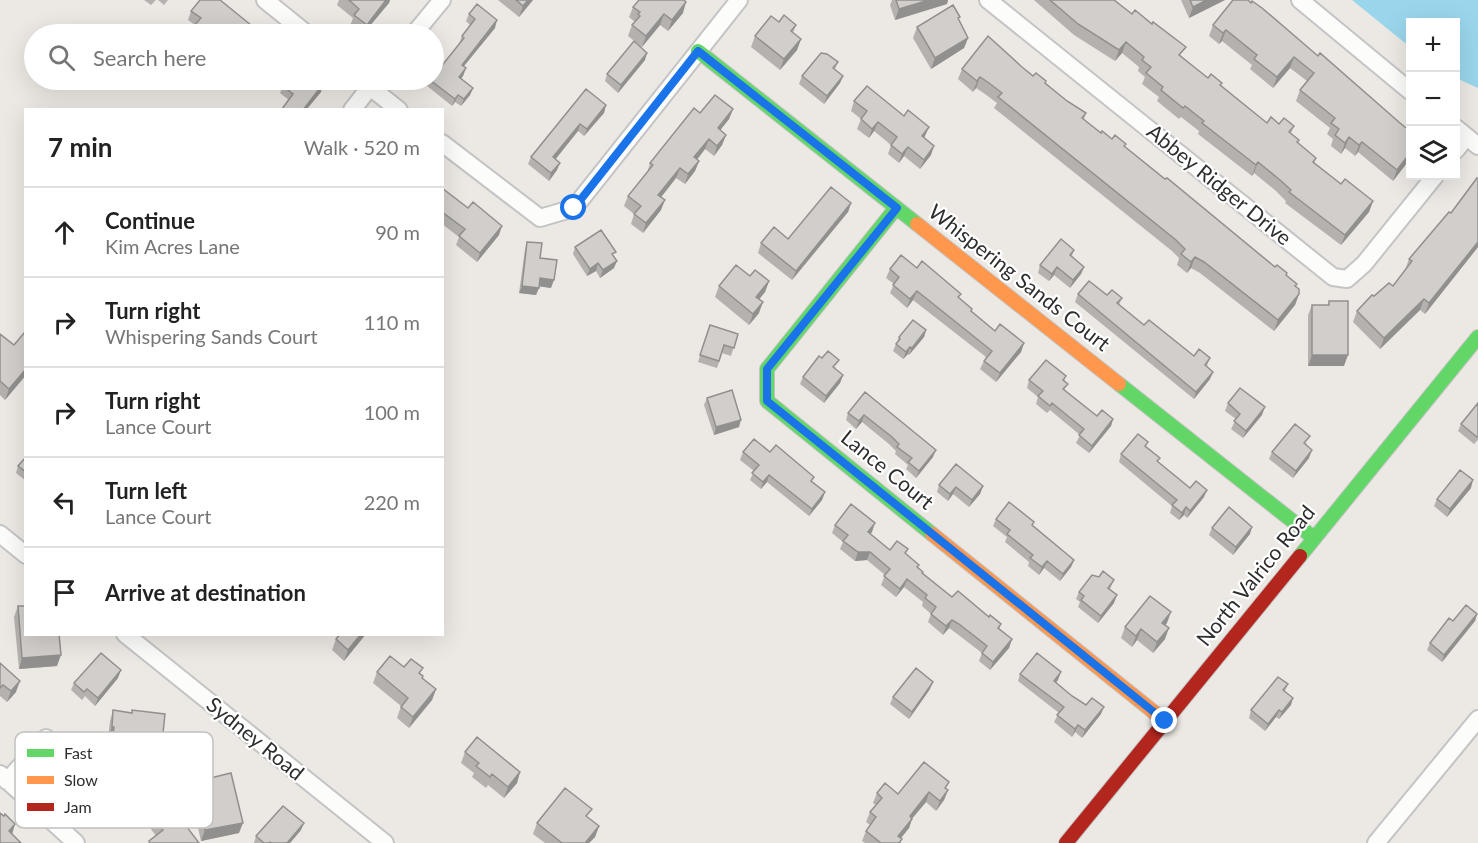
<!DOCTYPE html>
<meta charset="utf-8">
<style>
:root{--surface:#fff;--page:#f6f6f6;--text:#222;--muted:#767676;--line:#e0e0e0}
body{margin:0;font-family:Lato,sans-serif;background:var(--page);color:var(--text)}
.controls{position:absolute;right:18px;top:18px;display:grid;overflow:hidden;border-radius:0px;box-shadow:0 6px 24px #0002}
.controls button{width:54px;height:54px;display:grid;place-items:center;padding:0;border:0;border-bottom:2px solid var(--line);background:var(--surface);color:var(--text);font:30px sans-serif}
.stop{position:absolute;width:18px;height:18px;margin:-14px;border:4px solid #1a73e8;border-radius:50%;background:#fff}
.stop.end{background:#1a73e8;border-color:#fff;box-shadow:0 2px 6px #0008}
.list{margin:0;padding:0;list-style:none}
h2{display:flex;justify-content:space-between;align-items:center;height:78px;margin:0;padding:0 24px;font-size:26px}
h2 small{font-size:20px;font-weight:400;color:var(--muted)}
.list li{display:grid;grid-template-columns:39px 1fr auto;gap:18px;align-items:center;box-sizing:border-box;height:90px;padding:0 24px;border-top:2px solid var(--line)}
.list b{display:block;font-size:22px;white-space:nowrap}
.list p{margin:0;font-size:20px;white-space:nowrap;color:var(--muted)}
.list em{font-size:20px;font-style:normal;color:var(--muted)}
.icon{flex:none;width:33px;height:33px;fill:none;stroke:currentColor;stroke-width:2;stroke-linecap:round;stroke-linejoin:round}
.map{position:relative;flex:none;width:1478px;height:843px;overflow:hidden}
.search{position:absolute;background:var(--surface);box-shadow:0 6px 24px #0002;left:24px;top:24px;width:420px;height:66px;display:flex;align-items:center;gap:15px;box-sizing:border-box;padding:0 21px;border-radius:33px;color:var(--muted);font-size:22px}
.panel{position:absolute;background:var(--surface);box-shadow:0 6px 24px #0002;left:24px;top:108px;width:420px;height:528px;border-radius:0px}
.map>svg:first-child{display:block}
.water{fill:#99d6ec}
.lines{fill:none;stroke-linecap:round;stroke-linejoin:round}
.street-casing{stroke:#c5c4c5;stroke-width:20}
.fast-casing{stroke:#c5c4c5;stroke-width:16}
.slow-casing{stroke:#c5c4c5;stroke-width:16}
.jam-casing{stroke:#c5c4c5;stroke-width:16}
.street{stroke:#fcfcfb;stroke-width:16}
.fast{stroke:#63d668;stroke-width:14}
.slow{stroke:#ff974d;stroke-width:14}
.jam{stroke:#b3261e;stroke-width:14}
.wall{fill:#b4b1af}
.shaded-wall{fill:#92908e}
.building{fill:#d1cecb;stroke:#92908e;stroke-width:1.5}
.route{stroke:#1a73e8;stroke-width:8}
.labels{text-anchor:middle;stroke-width:4.5;stroke-linejoin:round;paint-order:stroke}
.street-label{font-size:21px;fill:#2e2e2e;stroke:#fff}
.key{fill:#fff;stroke:#c0c0c0;stroke-width:1.5}
.key-label{font-size:16px;fill:#2e2e2e}
</style>
<div class="map">
<svg width="1478" height="843" viewBox="0 0 1478 843">
<rect width="100%" height="100%" fill="#ece8e4"/>
<path class="water" d="M1352,0H1478V88L1456,78V22H1410V47Z"/>
<g class="lines">
<defs>
<path id="street" d="M265,0L307,34
M988,0L1333,277L1347,279L1364,264L1435,176
M1300,0L1410,91
M414,34L442,0
M352,110L370,87L399,110
M1456,128L1478,146
M442,143L540,218L574,208L739,0
M1456,150L1466,137
M0,534L26,555
M125,634L385,843
M0,774L76,843
M7,781L46,738
M1376,843L1478,719"/>
<path id="fast" d="M698,51L917,224
M896,208L767,369V401L932,534
M1119,384L1314,538
M1300,556L1478,337"/>
<path id="slow" d="M917,224L1119,384
M932,534L1165,721"/>
<path id="jam" d="M1066,843L1300,556"/>
</defs>
<use href="#street" class="street-casing"/>
<use href="#fast" class="fast-casing"/>
<use href="#slow" class="slow-casing"/>
<use href="#jam" class="jam-casing"/>
<use href="#street" class="street"/>
<use href="#fast" class="fast"/>
<use href="#slow" class="slow"/>
<use href="#jam" class="jam"/>
</g>
<path class="wall" d="M144,0H156L151,5Z
M158,0H168L164,5Z
M339,0H390L389,3L363,34H361L350,26L353,18L337,5Z
M498,0H533L519,17Z
M892,0H948L947,4L895,20L890,5Z
M1034,0H1114L1208,78L1222,83L1221,85L1267,123L1294,126L1291,133L1299,140L1298,143L1316,158L1314,163L1341,184L1373,201L1369,212L1341,245L1285,203L1286,201L1276,191L1254,173L1252,176L1198,134L1199,131L1181,117L1179,119L1157,101L1159,97L1142,84L1145,77L1138,71L1139,67L1122,53L1115,61L1074,35Z
M1181,0H1225L1189,18Z
M1233,0L1410,159L1393,181L1358,152L1355,156L1345,148L1341,154L1331,146L1333,139L1327,134L1330,128L1296,101L1300,90L1307,81L1290,68L1273,88L1250,69L1252,65L1222,41L1219,44L1209,36L1213,25Z
M633,7L683,13L668,31L660,25L642,47L628,36L632,25L635,22L629,17Z
M191,11L262,34H191L195,25L188,20Z
M469,14L495,28L464,66L466,68L463,76L461,79L473,88L470,95L461,106L455,102L452,106L421,81V80H434L440,68L460,44H459L462,36L470,25L466,21Z
M959,21L968,38L964,48L931,69L913,38L917,27Z
M779,22L796,25L793,33L801,39L797,50L780,70L751,47L755,36Z
M645,60L618,93L605,81L607,74Z
M838,62L835,69L843,76L840,83L824,104L799,84L802,76Z
M1022,67L1045,84L1067,101L1086,113L1084,119L1101,133L1125,147L1275,267L1287,273L1286,276L1297,284L1296,286L1299,294L1295,305L1274,331L1200,273L1191,268L1187,273L1177,265L1179,258L1172,251L994,108L997,103L985,94L976,88L973,92L958,79L962,69Z
M283,86L321,92L306,110H281L289,100L280,93Z
M854,101L925,136L924,138L931,155L920,169L904,156L899,163L888,154L891,145L874,131L869,138L857,129L861,119L851,111Z
M606,105L604,113L584,136L578,131L555,159L557,170L549,181L528,164L531,157Z
M733,109L729,119L720,130L726,135L722,145L714,156L705,149L697,160L699,161L695,171L685,184L676,178L661,197V210L643,233L631,224L634,214L624,206L628,196L647,173L650,163L700,113Z
M1478,179V247L1425,314L1420,310L1380,349L1353,322L1357,311L1374,296L1393,286L1405,270L1409,259L1451,213Z
M442,188L499,235L477,262L456,245L459,237L442,224Z
M851,203L848,212L792,280L758,253L761,243L788,239Z
M527,242L540,258L551,288L539,286L536,295L519,293L525,249Z
M575,247L614,257V268L600,278L596,271L587,276L573,254Z
M1074,250L1072,256L1084,267L1081,274L1070,288L1054,275L1049,281L1038,273L1040,265Z
M917,268L959,298L971,312L995,331L1024,343L1021,352L996,382L980,369L986,357L913,300L907,308L890,293L894,284L886,278L890,269Z
M750,276L769,281L765,292L759,299V313L749,325L715,297L719,286Z
M1078,294L1107,295L1122,298L1119,305L1144,325L1194,356L1210,358L1207,366L1213,372L1210,379L1194,399L1075,302Z
M1329,301L1344,366H1308V315L1312,305H1328Z
M710,325L738,334L731,356L722,353L717,368L698,362Z
M926,330L924,337L909,355L908,354L903,359L893,351L899,337Z
M0,334L14,345L26,335V375L5,400L0,395Z
M836,367L835,369L843,375L840,383L824,403L800,384L803,377Z
M1066,376L1064,381L1065,390L1097,416L1113,419L1111,426L1089,453L1076,443L1080,435L1050,410L1047,413L1036,404L1038,397L1027,388L1029,380Z
M865,392L933,457L916,478L906,469L908,465L895,454L896,451L889,444L862,422L856,429L846,420L848,413Z
M707,398L739,427L714,435L704,405Z
M1228,403L1262,415L1243,438L1231,429L1236,419L1225,411Z
M1478,403V440L1474,444L1458,431L1461,424Z
M1307,443L1306,445L1309,458L1293,478L1269,459L1272,452Z
M1147,447L1158,462L1190,488L1204,497L1187,518L1184,515L1179,520L1170,513L1172,506L1119,462L1121,454Z
M743,452H770L825,492L822,500L809,516L767,482L761,489L750,480L754,471L740,460Z
M26,457V481L16,473L18,466Z
M939,485L983,486L980,494L969,507L953,494L948,501L937,492Z
M1471,488L1447,517L1434,506L1437,499Z
M996,519L1033,526L1074,560L1071,567L1060,581L1044,568L1039,575L1028,566L1029,562L1005,542L1007,537L993,526Z
M835,525L872,532L870,534L890,550L906,554L919,565L918,567L923,573L952,597L1001,624L999,629L1012,639L1009,648L990,670L979,661L982,653L956,633L949,628L943,635L928,622L931,614L922,606L923,602L904,587L896,597L881,585L885,575L867,560L855,561L840,549L843,542L832,533Z
M1212,528L1250,534L1233,555L1209,535Z
M1114,580L1110,589L1114,603L1098,623L1078,607L1080,602L1076,599L1079,592Z
M18,606L57,666L19,669L14,617Z
M1477,614L1475,621L1442,662L1427,650L1430,643L1453,621Z
M1167,623L1165,626V639L1153,653L1137,640L1132,647L1121,638L1125,627Z
M366,634L344,661L332,650L336,639Z
M0,663L16,692L7,702L0,696Z
M404,667L421,674L423,679L436,689L432,700L409,728L397,718L401,706L373,683L377,672Z
M1020,674L1058,680L1056,682L1072,696L1101,714L1082,738L1075,732L1072,737L1054,722L1059,713L1018,681Z
M118,678L95,706L85,696L82,700L71,690L74,683Z
M1288,684L1285,691L1291,705L1279,719L1276,717L1265,731L1249,718L1251,710Z
M930,689L909,719L890,704L893,697Z
M113,710L157,763L108,758L110,738H108L110,721Z
M465,752L520,772L517,783L504,798L488,785L486,788L472,777L474,773L461,763Z
M86,769L127,780L124,788L109,810L79,790L82,783L86,777L84,776Z
M194,782L239,833L201,841L190,793Z
M946,789L948,790L944,800L936,811L926,802L912,818L909,828L901,838V843H865L862,841L866,831L870,825L866,822L870,812L876,805L873,803L877,793L898,794Z
M152,815L199,843H148L149,841L156,836L148,825Z
M589,818L599,826L595,837L589,843H545L533,834L537,823Z
M301,830L290,843H254L256,836Z"/>
<path class="shaded-wall" d="M386,0H390L389,3L363,34L367,25Z
M528,0H533L519,17L523,6Z
M929,0H948L947,4L895,20L899,9Z
M1207,0H1225L1189,18L1193,7Z
M686,2L683,13L668,31L672,20Z
M664,14L660,25L642,47L646,36Z
M497,20L495,28L459,72L462,65Z
M1226,30L1222,41L1219,44L1223,33Z
M968,38L964,48L931,69L935,58Z
M801,39L797,50L780,70L784,59Z
M1126,42L1122,53L1115,61L1119,50Z
M647,53L645,60L618,93L621,85Z
M1294,57L1290,68L1273,88L1277,77Z
M466,68L463,76L456,84L459,77Z
M843,76L840,83L824,104L827,96Z
M980,77L976,88L973,92L977,81Z
M323,84L321,92L306,110H303Z
M473,88L470,95L461,106L464,99Z
M458,95L455,102L452,106L455,99Z
M606,105L604,113L584,136L587,129Z
M733,109L729,119L714,138L718,128Z
M878,122L874,131L869,138L872,129Z
M580,124L578,131L551,165L553,157Z
M929,127L925,136L918,145L922,136Z
M726,135L722,145L714,156L717,146Z
M1349,137L1345,148L1341,154L1345,143Z
M709,139L705,149L691,167L694,157Z
M1362,142L1358,152L1355,156L1359,145Z
M934,146L931,155L920,169L924,160Z
M908,147L904,156L899,163L902,154Z
M1410,153V159L1393,181L1397,170Z
M699,161L695,171L685,184L688,174Z
M1258,162L1254,173L1252,176L1256,165Z
M560,163L557,170L549,181L551,173Z
M680,168L676,178L655,205L658,195Z
M665,200L661,210L643,233L646,223Z
M1373,201L1369,212L1341,245L1345,235Z
M851,203L848,212L792,280L796,271Z
M502,226L499,235L477,262L480,253Z
M1478,242V247L1425,314L1429,303Z
M1195,257L1191,268L1187,273L1191,262Z
M617,261L614,268L600,278L603,270Z
M598,263L596,271L587,276L590,269Z
M1057,267L1054,275L1049,281L1052,274Z
M1084,267L1081,274L1070,288L1073,280Z
M540,278L554,280L551,288L537,286Z
M769,281L765,292L752,308L756,297Z
M522,286L539,288L536,295L519,293Z
M917,291L913,300L907,308L910,299Z
M1299,294L1295,305L1274,331L1278,320Z
M1424,299L1420,310L1380,349L1384,338Z
M763,302L759,313L749,325L753,314Z
M926,330L924,337L909,355L912,348Z
M1024,343L1021,352L996,382L1000,373Z
M910,347L908,354L903,359L906,352Z
M1312,355H1348L1344,366H1308Z
M26,369V375L5,400L9,389Z
M1213,372L1210,379L1194,399L1196,392Z
M843,375L840,383L824,403L826,396Z
M1265,407L1262,415L1243,438L1246,431Z
M864,415L862,422L856,429L859,421Z
M1113,419L1111,426L1089,453L1092,446Z
M741,420L739,427L714,435L716,427Z
M936,450L933,457L916,478L919,471Z
M1312,450L1309,458L1293,478L1296,471Z
M769,475L767,482L761,489L763,482Z
M1473,480L1471,488L1447,517L1450,509Z
M983,486L980,494L969,507L972,500Z
M956,487L953,494L948,501L950,494Z
M1207,490L1204,497L1187,518L1190,511Z
M825,492L822,500L809,516L812,509Z
M1186,507L1184,515L1179,520L1182,513Z
M875,523L872,532L865,541L868,532Z
M1252,527L1250,534L1233,555L1236,547Z
M858,552H870L867,560L855,561Z
M1074,560L1071,567L1060,581L1063,574Z
M1047,561L1044,568L1039,575L1042,567Z
M907,579L904,587L896,597L900,589Z
M1117,595L1114,603L1098,623L1101,616Z
M1171,612L1167,623L1158,634L1162,623Z
M1477,614L1475,621L1442,662L1444,655Z
M952,620L949,628L943,635L946,626Z
M1169,628L1165,639L1153,653L1157,642Z
M1141,629L1137,640L1132,647L1136,636Z
M361,634H366L344,661L348,650Z
M1012,639L1009,648L990,670L993,662Z
M61,655L57,666L19,669L22,658Z
M121,670L118,678L95,706L98,698Z
M1061,672L1058,680L1051,688L1054,681Z
M20,681L16,692L7,702L11,691Z
M933,682L930,689L909,719L912,712Z
M436,689L432,700L409,728L413,717Z
M1293,698L1291,705L1279,719L1282,712Z
M1104,707L1101,714L1082,738L1085,730Z
M1279,710L1276,717L1265,731L1268,724Z
M1078,725L1075,732L1072,737L1075,729Z
M112,727H114L110,738H108Z
M112,747L161,752L157,763L108,758Z
M520,772L517,783L504,798L508,787Z
M127,780L124,788L109,810L112,803Z
M948,790L944,800L936,811L940,801Z
M929,792L926,802L906,826L910,816Z
M912,819L909,828L897,843L898,836Z
M243,823L239,833L201,841L205,830Z
M304,823L301,830L290,843H287Z
M15,824L12,835L9,831Z
M599,826L595,837L589,843H585Z"/>
<path class="building" d="M200,0H220L262,34H220L215,30L211,34H203L193,27L201,18L191,11Z
M349,0H386L367,25L354,15L359,9Z
M516,0H528L523,6Z
M639,0H684L686,2L672,20L664,14L646,36L632,25L640,16L638,14L640,12L633,7Z
M896,0H929L899,9Z
M1050,0H1114L1132,14L1135,10L1152,24L1153,22L1186,47L1179,55L1208,78L1211,74L1222,83L1220,85L1267,123L1271,117L1279,124L1284,118L1294,126L1289,132L1299,140L1297,142L1316,158L1313,162L1341,184L1345,179L1373,201L1345,235L1289,192L1291,190L1280,180L1258,162L1256,165L1202,123L1204,121L1185,106L1183,108L1161,90L1163,87L1146,73L1151,67L1142,60L1144,57L1126,42L1119,50L1078,24Z
M1190,0H1207L1193,7Z
M1233,0H1248L1251,3L1252,1L1262,8L1318,56L1320,53L1400,123L1410,131V153L1397,170L1362,142L1359,145L1349,137L1345,143L1335,135L1339,129L1331,123L1335,118L1300,90L1314,73L1294,57L1277,77L1254,59L1257,55L1226,30L1223,33L1213,25Z
M477,4L497,20L462,65L466,68L459,77L473,88L464,99L458,95L455,99L430,80H434V63L440,68L464,38L462,36L475,19L469,14Z
M953,5L960,17L958,18L968,38L935,58L917,27Z
M784,15L796,25L791,31L801,39L784,59L755,36L771,16L779,22Z
M988,36L1022,67L1033,76L1036,73L1046,81L1045,83L1067,101L1086,113L1082,118L1101,133L1102,131L1112,139L1115,135L1126,144L1124,146L1165,179L1167,178L1275,267L1277,265L1287,273L1286,275L1297,284L1295,286L1299,289V294L1278,320L1204,262L1195,257L1191,262L1181,254L1185,249L1176,240L998,97L1002,93L989,83L980,77L977,81L962,69Z
M634,41L647,53L621,85L607,74Z
M821,53L827,54L838,62L833,68L843,76L827,96L802,76Z
M288,80H317L323,84L303,110H283L282,109L293,94L283,86Z
M867,86L904,116L908,110L929,127L922,136L934,146L924,160L908,147L902,154L891,145L897,137L878,122L872,129L861,119L867,111L854,101Z
M586,89L606,105L587,129L580,124L553,157L560,163L551,173L531,157Z
M715,95L733,109L718,128L726,135L717,146L709,139L694,157L699,161L688,174L680,168L658,195L665,200L646,223L634,214L641,206L628,196L653,165L650,163L694,108L700,113Z
M1477,178L1478,179V242L1429,303L1424,299L1384,338L1357,311L1372,295L1374,296L1389,283L1393,286L1412,261L1409,259L1449,212L1451,213Z
M831,187L851,203L796,271L761,243L774,227L788,239Z
M442,188L468,208L473,202L502,226L480,253L459,236L465,229L442,212Z
M601,230L616,252L612,254L617,261L603,270L598,263L590,269L575,247Z
M1061,239L1074,250L1070,255L1084,267L1073,280L1057,267L1052,274L1040,265Z
M527,242L542,243L540,258L557,260L554,280L540,278L539,288L522,286Z
M901,255L917,268L922,261L961,294L958,297L972,309L971,311L995,331L1000,324L1024,343L1000,373L984,361L992,351L917,291L910,299L893,285L899,277L890,269Z
M736,265L750,276L755,270L769,281L756,297L763,302L753,314L719,286Z
M1089,281L1107,295L1112,290L1122,298L1117,303L1144,325L1149,320L1194,356L1199,349L1210,358L1205,365L1213,372L1196,392L1078,294Z
M1329,301H1348V355H1312V305H1329Z
M913,320L926,330L912,348L910,347L906,352L896,344L900,339L899,337Z
M710,325L738,334L734,348L724,345L719,361L700,355Z
M24,333L26,335V369L9,389L0,381V334L14,345Z
M828,351L839,360L833,367L843,375L826,396L803,377L819,356L822,358Z
M1046,360L1066,376L1063,380L1068,384L1063,389L1097,416L1102,410L1113,419L1092,446L1079,435L1084,429L1052,403L1050,406L1038,396L1043,391L1029,380Z
M1240,388L1265,407L1246,431L1234,421L1240,414L1228,403Z
M732,390L741,420L716,427L707,398Z
M865,392L936,450L919,471L908,462L912,458L897,447L899,444L892,437L864,415L859,421L848,413Z
M1478,403V436L1477,437L1461,424Z
M1295,424L1310,436L1304,443L1312,450L1296,471L1272,452Z
M1138,434L1148,442L1145,446L1160,458L1157,461L1190,488L1196,481L1207,490L1190,511L1186,507L1182,513L1172,505L1177,500L1121,454Z
M754,439L770,452L776,445L814,477L811,481L825,492L812,509L769,475L763,482L752,473L759,465L743,452Z
M26,457V472L18,466Z
M956,464L983,486L972,500L956,487L950,494L939,485Z
M1460,470L1473,480L1450,509L1437,499Z
M1009,502L1034,522L1032,525L1074,560L1063,574L1047,561L1042,567L1030,558L1033,555L1007,534L1010,530L996,519Z
M851,504L875,523L868,532L890,550L897,541L908,549L905,553L919,565L917,567L923,572L922,573L952,597L958,591L989,617L990,615L1001,624L998,628L1012,639L993,662L982,653L987,646L959,624L952,620L946,626L931,614L936,607L925,598L927,595L907,579L900,589L884,576L890,569L870,552H858L843,541L848,535L835,525Z
M1229,507L1252,527L1236,547L1212,528Z
M1103,571L1114,580L1108,588L1117,595L1101,616L1081,600L1084,596L1079,592L1092,575L1099,577Z
M1150,596L1171,612L1162,623L1169,628L1157,642L1141,629L1136,636L1125,627Z
M1466,605L1477,614L1444,655L1430,643L1449,618L1453,621Z
M18,606H26V634H59L61,655L22,658Z
M340,634H361L348,650L336,639Z
M101,653L121,670L98,698L87,689L84,692L74,683Z
M1037,653L1061,672L1054,681L1072,696L1086,705L1092,698L1104,707L1085,730L1078,725L1075,729L1057,715L1064,707L1020,674Z
M390,656L404,667L411,659L423,668L419,673L423,676L422,678L436,689L413,717L401,707L408,698L377,672Z
M0,663L20,681L11,691L3,685L0,688Z
M916,668L933,682L912,712L893,697Z
M1278,677L1288,684L1283,690L1293,698L1282,712L1279,710L1268,724L1251,710Z
M113,710L132,713V710L165,714L161,752L112,747L114,727H112Z
M477,737L520,772L508,787L492,774L490,777L476,766L479,763L465,752Z
M924,762L949,782L945,788L948,790L940,801L929,792L910,816L912,819L898,836L902,839L899,843H881L866,831L876,817L870,812L882,798L877,793L885,783L898,794Z
M231,773L243,823L205,830L194,782Z
M565,788L592,809L586,816L599,826L586,842L587,843H562L537,823Z
M168,802L199,843H150L149,841L163,830L152,815Z
M283,806L304,823L287,843H271L270,842L269,843H264L256,836Z
M0,813L4,816L5,814L15,824L9,831L21,843H0Z"/>
<g class="lines">
<path class="route" d="M574,208L698,51L897,208L767,369V401L1165,721"/>
</g>
<g class="labels">
<g class="street-label">
<text transform="translate(1219 185) rotate(39)" y="7">Abbey Ridger Drive</text>
<text transform="translate(1019 278) rotate(38)" y="7">Whispering Sands Court</text>
<text transform="translate(887 470) rotate(39)" y="7">Lance Court</text>
<text transform="translate(1256 576) rotate(-51)" y="7">North Valrico Road</text>
<text transform="translate(255 739) rotate(39)" y="7">Sydney Road</text>
</g>
</g>
<rect x="15" y="732" width="198" height="96" rx="9" class="key"/>
<rect x="27" y="749" width="27" height="8" fill="#63d668"/>
<rect x="27" y="776" width="27" height="8" fill="#ff974d"/>
<rect x="27" y="803" width="27" height="8" fill="#b3261e"/>
<g class="key-label">
<text x="64" y="759">Fast</text>
<text x="64" y="786">Slow</text>
<text x="64" y="813">Jam</text>
</g>
</svg>
<div class="controls">
<button>+</button>
<button>−</button>
<button><svg class="icon" aria-label="layers" viewBox="0 0 24 24"><path d="M12 4l9 5-9 5-9-5zM3 14l9 5 9-5"/></svg></button>
</div>
<div class="stop" style="left:574px;top:208px"></div>
<div class="stop end" style="left:1165px;top:721px"></div>
<div class="search"><svg class="icon" aria-label="search" viewBox="0 0 24 24"><circle cx="10" cy="10" r="6"/><path d="M15 15l6 6"/></svg>Search here</div>
<section class="panel">
<h2>7 min<small>Walk · 520 m</small></h2>
<ul class="list">
<li><svg class="icon" aria-label="ahead" viewBox="0 0 24 24"><path d="M12 20V5M6 11l6-6 6 6"/></svg><div><b>Continue</b><p>Kim Acres Lane</p></div><em>90 m</em></li>
<li><svg class="icon" aria-label="right" viewBox="0 0 24 24"><path d="M7 20v-9h11M14 6l5 5-5 5"/></svg><div><b>Turn right</b><p>Whispering Sands Court</p></div><em>110 m</em></li>
<li><svg class="icon" aria-label="right" viewBox="0 0 24 24"><path d="M7 20v-9h11M14 6l5 5-5 5"/></svg><div><b>Turn right</b><p>Lance Court</p></div><em>100 m</em></li>
<li><svg class="icon" aria-label="left" viewBox="0 0 24 24"><path d="M17 20v-9H6M10 6l-5 5 5 5"/></svg><div><b>Turn left</b><p>Lance Court</p></div><em>220 m</em></li>
<li><svg class="icon" aria-label="arrive" viewBox="0 0 24 24"><path d="M6 21V4h12l-3 4 3 4H6"/></svg><div><b>Arrive at destination</b></div></li>
</ul>
</section>
</div>
